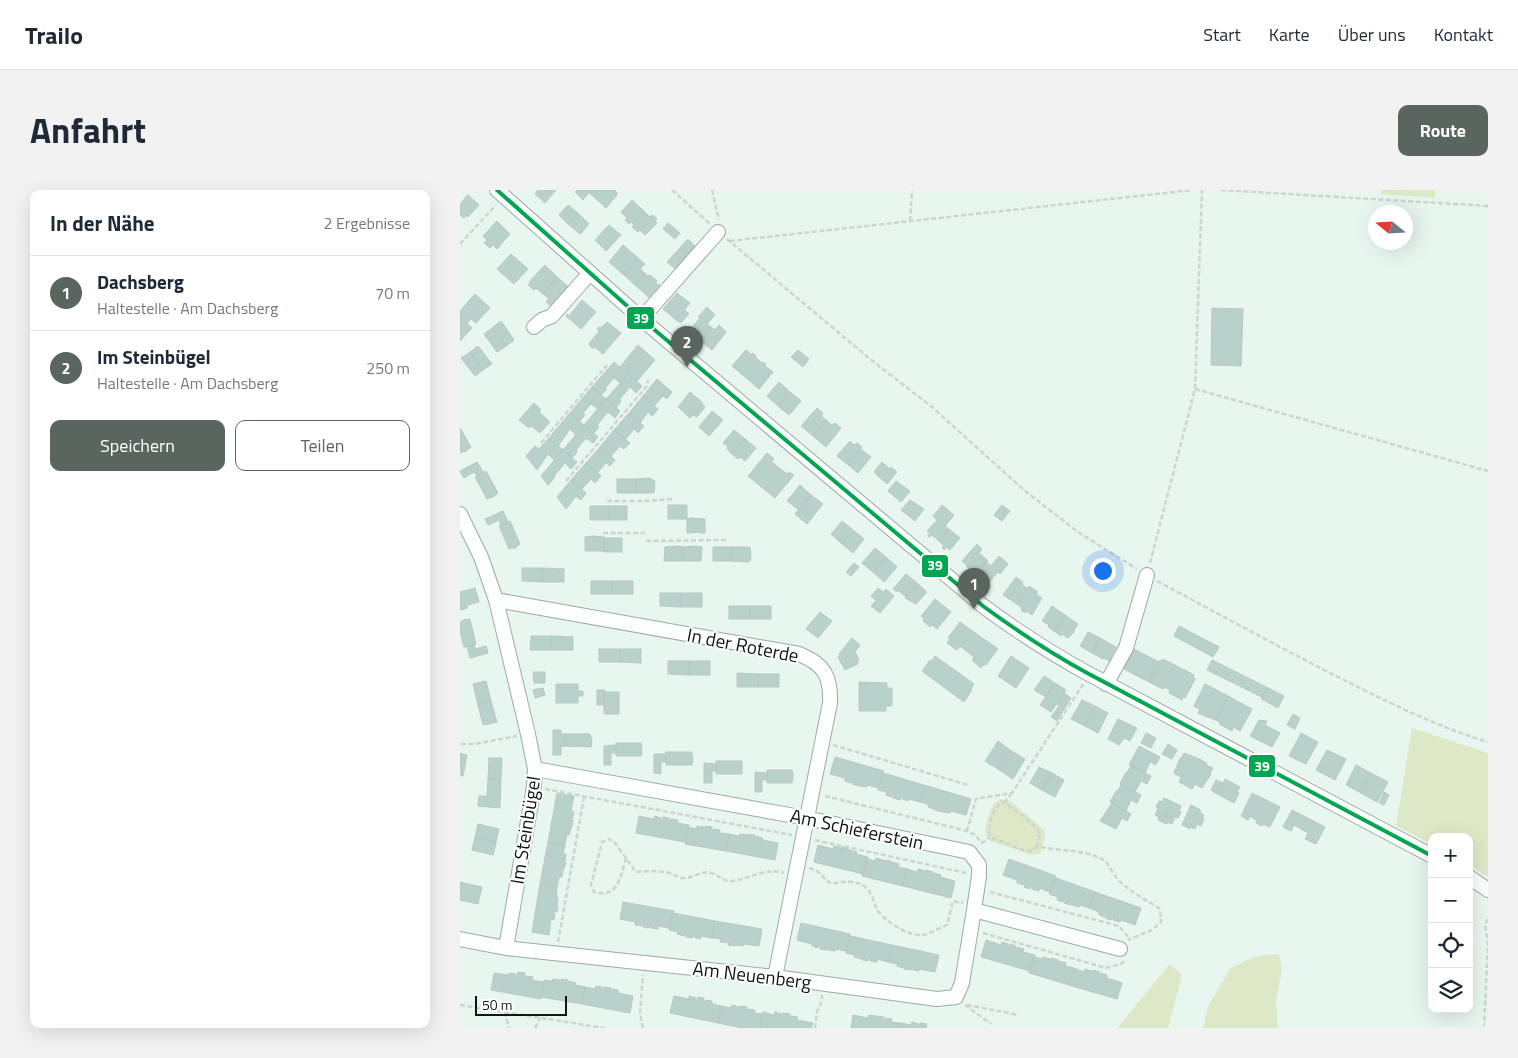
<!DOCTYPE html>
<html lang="de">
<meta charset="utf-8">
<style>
:root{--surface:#fff;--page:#f2f2f3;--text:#1f2937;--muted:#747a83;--line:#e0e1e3;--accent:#5a655f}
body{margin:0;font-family:"Titillium Web",sans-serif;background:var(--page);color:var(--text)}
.controls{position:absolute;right:15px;bottom:15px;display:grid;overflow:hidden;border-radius:10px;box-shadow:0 5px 20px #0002}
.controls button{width:45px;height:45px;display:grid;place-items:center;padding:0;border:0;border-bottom:1px solid var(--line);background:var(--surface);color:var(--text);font:25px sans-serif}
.compass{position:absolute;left:908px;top:15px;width:45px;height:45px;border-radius:50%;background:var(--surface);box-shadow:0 5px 20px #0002;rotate:288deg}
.scale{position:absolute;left:15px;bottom:12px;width:92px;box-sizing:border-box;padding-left:5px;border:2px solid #0e1712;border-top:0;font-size:14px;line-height:18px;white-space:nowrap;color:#0e1712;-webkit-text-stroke:4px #fff;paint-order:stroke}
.you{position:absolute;left:642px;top:380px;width:18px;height:18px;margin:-12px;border:4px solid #fff;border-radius:50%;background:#1a73e8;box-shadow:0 0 0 8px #1a73e833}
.badge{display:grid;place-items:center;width:32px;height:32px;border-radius:50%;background:var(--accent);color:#fff;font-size:16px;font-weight:700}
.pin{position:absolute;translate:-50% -41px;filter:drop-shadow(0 1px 2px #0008)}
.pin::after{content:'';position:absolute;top:26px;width:18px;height:15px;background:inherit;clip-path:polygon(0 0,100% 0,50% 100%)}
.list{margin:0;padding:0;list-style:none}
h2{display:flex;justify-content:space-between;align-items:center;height:65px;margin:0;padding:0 20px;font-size:21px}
h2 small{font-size:16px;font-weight:400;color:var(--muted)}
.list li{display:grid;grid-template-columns:32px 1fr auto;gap:15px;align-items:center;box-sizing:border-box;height:75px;padding:0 20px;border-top:1px solid var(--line)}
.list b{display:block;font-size:19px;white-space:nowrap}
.list p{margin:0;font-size:16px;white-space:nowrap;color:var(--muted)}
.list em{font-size:16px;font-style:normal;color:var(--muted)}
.actions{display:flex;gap:10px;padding:15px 20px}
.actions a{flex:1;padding:11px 0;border:1px solid var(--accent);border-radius:10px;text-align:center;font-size:18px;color:var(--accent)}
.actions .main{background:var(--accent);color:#fff}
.icon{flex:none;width:28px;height:28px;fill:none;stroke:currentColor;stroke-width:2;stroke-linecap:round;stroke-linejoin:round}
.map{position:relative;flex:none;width:1028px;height:838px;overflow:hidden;border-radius:10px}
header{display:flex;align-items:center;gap:30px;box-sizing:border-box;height:70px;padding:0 25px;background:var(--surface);border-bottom:1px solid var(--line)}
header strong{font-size:24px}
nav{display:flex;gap:28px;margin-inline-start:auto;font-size:18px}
.intro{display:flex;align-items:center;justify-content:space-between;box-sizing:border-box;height:120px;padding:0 30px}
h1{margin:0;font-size:35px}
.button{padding:12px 22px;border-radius:10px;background:var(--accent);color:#fff;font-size:18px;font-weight:700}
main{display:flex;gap:30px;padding:0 30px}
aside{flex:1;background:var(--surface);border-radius:10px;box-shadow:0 5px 20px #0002}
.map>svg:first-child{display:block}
.green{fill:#dde8c6}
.building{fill:#b9d1cb;stroke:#bbc7c3}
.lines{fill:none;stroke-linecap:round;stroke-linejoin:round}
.minor-casing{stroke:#9ea9a3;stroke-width:16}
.path{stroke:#cfd4d1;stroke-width:2.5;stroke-dasharray:5 2.5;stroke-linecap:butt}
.minor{stroke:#fbfefc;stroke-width:14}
.bus-1-casing{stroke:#fff;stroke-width:8}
.bus-1{stroke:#00a651;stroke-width:4}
.labels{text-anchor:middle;stroke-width:4;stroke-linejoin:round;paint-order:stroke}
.street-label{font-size:19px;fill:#0e1712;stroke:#fff}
.line-badge{stroke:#fff;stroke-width:2}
.badge-label{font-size:14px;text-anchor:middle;font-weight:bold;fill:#fff}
</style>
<header>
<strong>Trailo</strong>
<nav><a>Start</a><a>Karte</a><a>Über uns</a><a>Kontakt</a></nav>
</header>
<div class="intro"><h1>Anfahrt</h1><a class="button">Route</a></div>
<main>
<aside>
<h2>In der Nähe<small>2 Ergebnisse</small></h2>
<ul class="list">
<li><span class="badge">1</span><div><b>Dachsberg</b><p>Haltestelle · Am Dachsberg</p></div><em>70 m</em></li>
<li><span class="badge">2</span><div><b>Im Steinbügel</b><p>Haltestelle · Am Dachsberg</p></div><em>250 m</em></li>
</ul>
<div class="actions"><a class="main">Speichern</a><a>Teilen</a></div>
</aside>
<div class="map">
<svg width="1028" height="838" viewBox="0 0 1028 838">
<rect width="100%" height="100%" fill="#e7f6ee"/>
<path class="green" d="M921,0H975V8L921,4Z
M952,538L1028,563V687L1009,674V647H972V654L936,636Z
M541,609L552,612L584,640L585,648L580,664L572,665L530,651L525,645L526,634L533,614Z
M819,764L822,780L816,810L818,838H743L749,814L771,778L796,766Z
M710,774L722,785L708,838H657Z"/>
<path class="building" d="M78,0H96L85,13L75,4Z
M117,0H139L133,6L129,3L123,10L115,2Z
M139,0H155L157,3V5L146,18L133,6Z
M8,5L19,15L8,27L7,25L4,28L0,25V14Z
M172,10L184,21L173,34L171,32L169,34L165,30L167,28L161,22Z
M108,15L118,23L108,34L99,25Z
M184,21L190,27L192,25L197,29L195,31L197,33L185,45L180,40L178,42L172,37L174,35L173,34Z
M118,23L129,34L120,44L108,34Z
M37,31L50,44L37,59L33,55L30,58L24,53L27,50L23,46Z
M208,33L220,43L215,49L203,39Z
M149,35L161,45L146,61L135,50Z
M228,49L235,56L224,68L226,70L217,80L207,72Z
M163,55L178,68L164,85L149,72Z
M51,64L68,79L54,94L37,79Z
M178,68L185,74L180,79L185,83L175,95L164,85Z
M85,75L97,87L83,104L76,98L74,100L68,95L71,93L69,92Z
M185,83L188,86L190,85L197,91L195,92L202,98L192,110L175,95Z
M97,87L111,99L92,117L86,112L89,109L83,104Z
M217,103L230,113L216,130L203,119Z
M15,104L30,118L16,133L11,129L7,133L0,127V121Z
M122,110L136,122L121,139L106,126L107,124L109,126Z
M247,117L255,125L247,134L251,137L240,150L229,141L240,128L238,127Z
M752,118L783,119L781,176L751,175Z
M225,120L229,124L221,133L216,130Z
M0,127L12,138L0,151Z
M41,131L54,150L46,156L32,138Z
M147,132L161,143L143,164L136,158H132L129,154L139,141L137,139L139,137L141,138Z
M259,135L266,142L252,160L240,150L251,137L255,140Z
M32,138L46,156L37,162L24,144Z
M178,155L195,170L177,191L160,177Z
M18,156L32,174L23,180L10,162Z
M286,160L292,165L293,163L296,166L295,167L302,173L303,172L306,174L305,176L313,182L299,199L272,176Z
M338,160L349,169L343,177L331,167Z
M10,162L23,180L15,186L1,168Z
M154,172L168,184L160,193L154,188L145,198L147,199L141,205L132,197Z
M168,184L182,196L176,203L170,197L159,210L161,211L156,218L146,209Z
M197,189L212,202L207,209L203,206L194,216L183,206Z
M319,192L330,202L318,216L307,206Z
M132,197L146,209L138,219L131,214L123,223L125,225L120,231L110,223Z
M230,202L243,213L230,228L218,217Z
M330,202L341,211L329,225L318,216Z
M183,206L198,219L192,226L188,222L180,233L169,223Z
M146,209L160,221L155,228L148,222L137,235L139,237L134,243L124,235Z
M74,213L81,220L79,222L90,232L80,243L71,236L69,238L59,230Z
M242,214L245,217L237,227L233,225Z
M357,218L363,223L361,226L366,230L353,246L341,236Z
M252,221L263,230L249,246L239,237Z
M110,223L124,235L116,245L110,239L98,256L89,248Z
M169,223L184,236L178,243L174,239L166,249L154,240Z
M366,230L372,235L375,233L381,238L366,257L353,246Z
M124,235L138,247L133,253L126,248L116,260L117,262L112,268L103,260Z
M0,238L11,257L5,262L4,261L0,263Z
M154,240L170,253L164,259L160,256L151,266L140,257Z
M274,240L285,249L272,264L267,259L268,257L263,253Z
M89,248L103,260L94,270L88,264L77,280L66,266L75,256L79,259Z
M285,249L296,258L285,271L280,267L278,269L272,264Z
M390,251L394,255L397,253L402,257L387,274L377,266Z
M140,257L155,270L150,276L146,273L137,283L126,273Z
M401,259L411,267L398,283L387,274Z
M103,260L117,272L111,279L105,273L94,286L95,287L88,295L81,286Z
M307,263L314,269L312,272L327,284L329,282L334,285L315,308L288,286Z
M17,272L23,282L17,286L14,282L4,288L0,281Z
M422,272L430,279L431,277L437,282L427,294L414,282Z
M126,273L141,286L135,293L131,289L122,299L111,290Z
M26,281L38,303L32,308L31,307L27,309L15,287Z
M189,288L195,291L194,303H175L176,289Z
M157,289H176L175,303H157Z
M111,290L126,303L121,310L116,306L106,319L97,307Z
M436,291L450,301L441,312L428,301Z
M340,295L351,305L339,320L327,311Z
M351,305L363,314L347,334L335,324Z
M450,310L464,319L455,331L441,320Z
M208,315H227V329H208Z
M482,315L494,325L485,336L489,339L479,351L472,345L470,347L468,346L470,343L467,341L477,330L473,326Z
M542,315L550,321L542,331L534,325Z
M130,316H149V330H130Z
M149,316H167V330H149Z
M43,321L48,332L41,335L39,330L28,335L25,329Z
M230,328L245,329V343H240L239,342L227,343V329Z
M50,331L60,354L54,359L53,357L49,359L39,336Z
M382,331L393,340L382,354L371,344Z
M489,339L500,348L490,360L486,357L484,360L482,358L484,356L479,351Z
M393,340L404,349L393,363L382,354Z
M133,346L144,347V361H125V347Z
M144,348H162V362H144Z
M517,354L522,359L519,363L528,371L517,383L512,379L510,380L506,376L507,375L502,371Z
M220,356L223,357V371H204L205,357Z
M234,356L242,357L241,371H223V357Z
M253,357H271V371H253Z
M271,357H290L291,370L288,372L271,371Z
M415,358L426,367L413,382L402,373Z
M539,366L548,374L540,384L538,382L528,393L517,383L526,372L531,376Z
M426,367L437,377L424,392L413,382Z
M394,373L399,377L391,386L386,382Z
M62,378H83V392L62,391Z
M83,378L104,379V392H83Z
M446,384L457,393L446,407L438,400L437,402L433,399Z
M556,387L563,392L562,395L567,398L557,414L543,405Z
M131,391H152V404H131Z
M152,391H173V404H152Z
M457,393L467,402L456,414L445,408Z
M569,396L578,402L576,404L582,408L572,425L566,421L565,423L561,420L562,418L557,414Z
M15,398L19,412L7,415V418L0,420V402Z
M418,398L423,402L416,410L411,406Z
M426,399L434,406L420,423L411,416Z
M200,403H221V417L200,416Z
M221,403H242V417H221Z
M475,409L491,422L477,439L472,435L470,437L463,431L464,429L461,426Z
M269,416H290V429H269Z
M290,416H311V429H290Z
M592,416L605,425L594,441L588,437L589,435L582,431Z
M360,422L372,431L358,448L346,439Z
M605,425L618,434L614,440L615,441L608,448L602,444L601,446L594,441Z
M6,429V430L10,429L16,454L4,457L0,441V432Z
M500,432L538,459L526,475L524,474L521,478L512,470L514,467L500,456L497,460L487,453L490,449L488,448Z
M719,436L759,457L753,467L714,446Z
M628,442L640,448L632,463L620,456Z
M71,446H92L91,460H70Z
M92,446L113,447V460H91Z
M392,448L400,455L395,462L399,470L397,471L398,474L385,480L378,467L380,466L379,464Z
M640,448L656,457L649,471L644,468L643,469L632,463Z
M14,454L15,459L26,456L28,463L10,468L7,456Z
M672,458L699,472L689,492L662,478Z
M139,459H160V472H139Z
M160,459H181V473L160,472Z
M475,466L514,494L511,499L512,500L504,512L462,481L470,470L472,471Z
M551,466L569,478L556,498L538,486Z
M703,469L734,485L733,488L735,489L725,508L723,507L722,510L709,503L710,500L704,497L703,499L689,492L700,470L702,471Z
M752,470L808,498L802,507L747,480Z
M208,471H229V485L208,484Z
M229,471H250V485H229Z
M73,482H85V493H74Z
M277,483L298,484V497H277Z
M298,484H319V497H298Z
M584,486L595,493L586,507L574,500Z
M26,491L31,511L18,515L13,494Z
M399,492L427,493V498H432V516H426V521H399Z
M595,493L606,500L591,522L580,515Z
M96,494H118V501H123V506H118V513H96Z
M745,494L768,506L755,530L749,527V528L738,523L740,519L734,516Z
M83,498L85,505L75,508L73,500Z
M808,498L824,506L818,518L801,509Z
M137,500H145L144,515H137Z
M144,502H159V524H144Z
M604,503L611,508L597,531L591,527L599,516L596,514Z
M768,506L792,519L780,541L773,537L772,541L759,534L760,532L755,530Z
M622,510L635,516L625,536L611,529Z
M31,511L37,532L23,535L18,515Z
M635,516L648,523L638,543L625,536Z
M833,524L840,528L835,539L827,535Z
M658,529L677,538L670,551L664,548L659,555L648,549Z
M799,530L807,531L805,535L820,543L812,557L790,546Z
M93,540H101V544H105V556L101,557V565H93Z
M686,543L696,548L691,558L681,553Z
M841,543L858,552L846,574L829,566Z
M105,544H130L132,552L131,557L105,556Z
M538,551L550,560L538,579L525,571Z
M156,553H181L182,561L181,566H156Z
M708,554L717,560L712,569L702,564Z
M156,555L155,563H151V575H144V556Z
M679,556L700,567L696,575L690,572L685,583L669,575Z
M550,560L565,569L553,589L538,579Z
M867,560L886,569L875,590L856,580Z
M206,562H232V567H233L232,575H206Z
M0,563L7,565L3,586H1Z
M724,563L742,570V571L747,573L746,575L753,578L750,583L751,584L742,598L735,594L732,599L719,592L721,587L714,583L720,568L721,569Z
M194,564H206V572H201V584L194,583Z
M375,567L424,581L418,598L408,595L407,597L400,596L401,593L400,592L399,596L392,594L393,591L392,590L391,593L385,591V588L370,584Z
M29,568H42L41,589H28Z
M256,571H282V584H256Z
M244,573L256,574V581H252V593H244Z
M896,575L911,583L901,603L886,595Z
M671,576L691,586L687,594L681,591L675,602L660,594L666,582L667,583Z
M579,577L592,583L582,600L570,593Z
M307,580H332L333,585L332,593H307Z
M295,582L307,583V590H302V602H295Z
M423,583L464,595L460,612L449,609L448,611L442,609V607L441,606L440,610L433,608L435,604H433L432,607L426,605L427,602L418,600Z
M592,583L604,590L595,607L582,600Z
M911,583L928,592L917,612L901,603Z
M28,589H41L40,618L18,616L19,606H27Z
M765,589L780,597L777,602L779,603L774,613L757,604Z
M756,590L763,593L757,604L751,600Z
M464,595L511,609L506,625L491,621L490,623L483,622L484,619L483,618L482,622L475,620L476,617L475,616L474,619L468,617V614L460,612Z
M661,595L681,605L677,613L671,610L666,621L650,612L656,601L657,602Z
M924,602L929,605L924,615L919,613Z
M97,603L114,606L111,621L114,622L112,629L110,628V630H113L112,637L108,636V637L111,638L109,645L107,644L105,655L88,652Z
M792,603L820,617L810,637L803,634L802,636L796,633L797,631L790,626L788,630L781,626Z
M704,608L713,612L702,632L698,630L699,627L695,625L698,618L696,617L699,611L702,612Z
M713,612L721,616L719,621L721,622L718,628L715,627L712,634L708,632L707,634L702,632Z
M652,613L671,624L667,631L662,628L656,639L640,631Z
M731,615L739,619L741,621L740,623L744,625L742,629H744L741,636L737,634L735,639L730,637V639L722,635Z
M832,620L865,637L856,654L845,649L848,643L834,635L831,641L823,637Z
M179,626L194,629L195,626L201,628V630L202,631L203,627L209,628V632H210L211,629L218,630L217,633L229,635L225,652L176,643Z
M18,634L39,639L36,652L15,647Z
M237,636L244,637L243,640H245V636L252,637L251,641H253V639L260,640V643L269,644L266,661L225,654L228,637L237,639Z
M269,644L279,646L280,644L287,645L286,647L288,648V644L295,645L294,649H295L296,646L303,648L302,650L318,653L315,670L266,661Z
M15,647L36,652L33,665L12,660Z
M88,652L105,655L103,664H106L105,671H102V672L106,673L104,679H101L100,680H103L102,687H99L97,697L80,694Z
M358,655L373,659L374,656L381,658L380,661H381L382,657L389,659L388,662L389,663L390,660L397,662L396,664L408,667L403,684L354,672Z
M416,668L423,670L422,673H423L424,670L431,671L430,675H431L432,672L439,674L438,677L447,679L443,696L402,686L407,669L415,671Z
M549,669L596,686L590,702L579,698V701L572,699L573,696L572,695L570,699L564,697L565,693H564L563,695L557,693V690L543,685Z
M447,679L457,682L458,679L465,681L464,683L465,684L466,680L473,682L472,685L473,686L474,683L481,685L480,687L495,691L491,708L443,696Z
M596,688L635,702L629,718L620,715L619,717L612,715L613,713L612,712L611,715L604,713L606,710L604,709L603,712L597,710L598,707L589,704Z
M0,692L22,697L18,714L0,710Z
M80,694L97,697L96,707H98L97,714L94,713V715H98L97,722L93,721V723H95L94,730L91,729L89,745L72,742Z
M635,702L681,718L675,735L661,730L660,732L653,730L654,727H653L651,730L645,728L647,724H645L644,727L638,724L639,722L629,718Z
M163,712L214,721L209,738L198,736V739L191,738V735H190L189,738L183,737L184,733H182V736L175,735V732L160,729Z
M213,723L255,731L252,748L241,746L240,749L234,747V745L233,744L232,748L226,747V743H225L224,746L217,744L218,742L209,740Z
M255,731L302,739L299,756L284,754L283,756L276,755L277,752H275V756L268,755L269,751H267V753L260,752L261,749L252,748Z
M341,733L390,744L386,761L375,759V761L368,760V757H367L366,760L360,759L361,755H359L358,758L352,756V754L337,750Z
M390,746L432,755L428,772L417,769V772L410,771L411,768H409L408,771L402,770L403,766H401V769L394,767L395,765L386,763Z
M526,750L541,755L542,752L548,754V757H549L550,754L556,756L555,759L557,760V757L564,759L563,762L575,765L570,781L521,767Z
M432,755L479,765L475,782L460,779L459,781L453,780V777H452L451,780L444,779L445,775H444L443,778L437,776V774L428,772Z
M574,767L582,769L583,767L590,769L589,771L590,772L591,768L598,770L597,773L598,774L599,771L606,773L605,776L614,778L609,795L569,783Z
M614,778L624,782L625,779L632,781L631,783L632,784L633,780L640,782L638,786H640L641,783L647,785V788L662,793L657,809L609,795Z
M58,782L65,783L64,788H65L66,786L73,787L72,790L83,792L81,809L31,800L34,783L49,785L50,783L56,784V787H57Z
M93,789L100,790L99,793H101V789L108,790L107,794H108L109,791L116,793L115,795L125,797L122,814L81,807L84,790L92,791Z
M136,796L142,797V800H143L144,797L151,798L150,801L151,802L152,799L158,800V803L173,806L170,823L122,814L125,797L135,799Z
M214,806L229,809V806L236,808V810L237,811L238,807L244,808L243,812H245V810L252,811V814L261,816L258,833L210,823Z
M272,815L279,817L278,819L280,820V816L287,817L286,821H287L288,819L295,820L294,823L302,824L300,838H283L258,833L261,816L271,818Z
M303,822L314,825L315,822L322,824L321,826L323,827V823L330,824L329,828H330L331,826L338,827L337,830L353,833L351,838H300Z
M393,825L408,828L409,825L416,826L415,829H417V826L424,827L423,830L425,831V828L432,829L431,832L440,833L439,838H391Z
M452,832L459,834L458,836L460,837V833L467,834L466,838H439L440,833L451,835Z"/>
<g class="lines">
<defs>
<path id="minor" d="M37,0L184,131L523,416C557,441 592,464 629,484L972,666
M182,128L258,42
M74,137L82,130L92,126L130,83
M0,324L21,367L36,410L68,544L75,579L74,596L46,758
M36,410L339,464C364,474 371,486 370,513L315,787
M646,494L666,458L687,385
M75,579L346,628L509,662L519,675V686L514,720L660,759
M1009,687L1028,700
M0,749L46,758L315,787L477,809L496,807L502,793L514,720"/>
</defs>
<use href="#minor" class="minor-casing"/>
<path class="path" d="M212,0L250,34
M252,0L259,30
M761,0L1028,16
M450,31L452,0
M267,49L410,169L472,217L565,301L618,342L677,379
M270,51L732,0
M0,54L36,15
M735,199L1028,281
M81,253L147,175
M106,291L187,196L188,190
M147,311H186L212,309
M143,343H185
M186,351L268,350
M690,373L735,199L742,0
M697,391C757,423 817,456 878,487C928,512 975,536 1028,552
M1,554H15L57,546
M373,555L508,595
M85,599L332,645
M365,606L507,641L515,645L522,653L530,647
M544,613L552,603
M507,641L516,609L552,603L624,493
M355,650L506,683
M577,656L573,661H565L530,647C527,636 533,620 541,612C555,619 572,631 580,644L577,656C596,661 616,659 635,666C651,672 647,676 656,687C666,700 687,710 700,719L701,732L692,740L668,750
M166,668C161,686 158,709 134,702L131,695L142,652L149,649L155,653L176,682C186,681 197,681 207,682C213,684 218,688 225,688C233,688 242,680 251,683C259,685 263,692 272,691C290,689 306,677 324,683
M349,678L357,681L371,694C383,691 400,689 408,700C413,705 414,715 418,721C426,732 448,746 462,745C470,744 479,738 487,735L493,711L503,713
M530,702L659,736L670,749
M523,743L646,778L661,774L664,771
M98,752L124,607
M0,815L144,838
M505,815L531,834
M507,815L559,825
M45,822L49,838
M75,838L80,828
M183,838L180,823L183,785
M355,838L357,822L362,810V805
M1024,838L1028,753L1025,735L1028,729"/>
<use href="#minor" class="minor"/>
<defs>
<path id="bus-1" d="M37,0L184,131L523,416C557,441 592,464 629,484L972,666"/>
</defs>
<use href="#bus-1" class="bus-1-casing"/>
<use href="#bus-1" class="bus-1"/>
</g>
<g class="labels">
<g class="street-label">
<text transform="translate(283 455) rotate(11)" y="7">In der Roterde</text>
<text transform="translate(397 639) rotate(12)" y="7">Am Schieferstein</text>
<text transform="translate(65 640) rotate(-81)" y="7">Im Steinbügel</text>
<text transform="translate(292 785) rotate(7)" y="7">Am Neuenberg</text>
</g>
</g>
<g class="line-badge">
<rect x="166" y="116" width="29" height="24" rx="5" fill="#00a651"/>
<rect x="461" y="364" width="28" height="24" rx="5" fill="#00a651"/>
<rect x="788" y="564" width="28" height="24" rx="5" fill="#00a651"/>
</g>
<g class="badge-label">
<text x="181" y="133">39</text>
<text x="475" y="380">39</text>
<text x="802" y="581">39</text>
</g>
</svg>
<div class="controls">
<button>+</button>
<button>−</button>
<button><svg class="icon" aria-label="locate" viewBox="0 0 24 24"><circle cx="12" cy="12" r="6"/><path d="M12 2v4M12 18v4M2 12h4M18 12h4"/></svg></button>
<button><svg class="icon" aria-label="layers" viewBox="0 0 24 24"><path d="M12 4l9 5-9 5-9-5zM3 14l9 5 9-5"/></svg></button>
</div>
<svg class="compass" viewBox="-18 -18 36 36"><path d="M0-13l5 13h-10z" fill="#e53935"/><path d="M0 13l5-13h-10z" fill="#747a83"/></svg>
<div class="scale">50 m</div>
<div class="you"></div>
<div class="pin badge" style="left:514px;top:419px">1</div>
<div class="pin badge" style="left:227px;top:177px">2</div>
</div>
</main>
